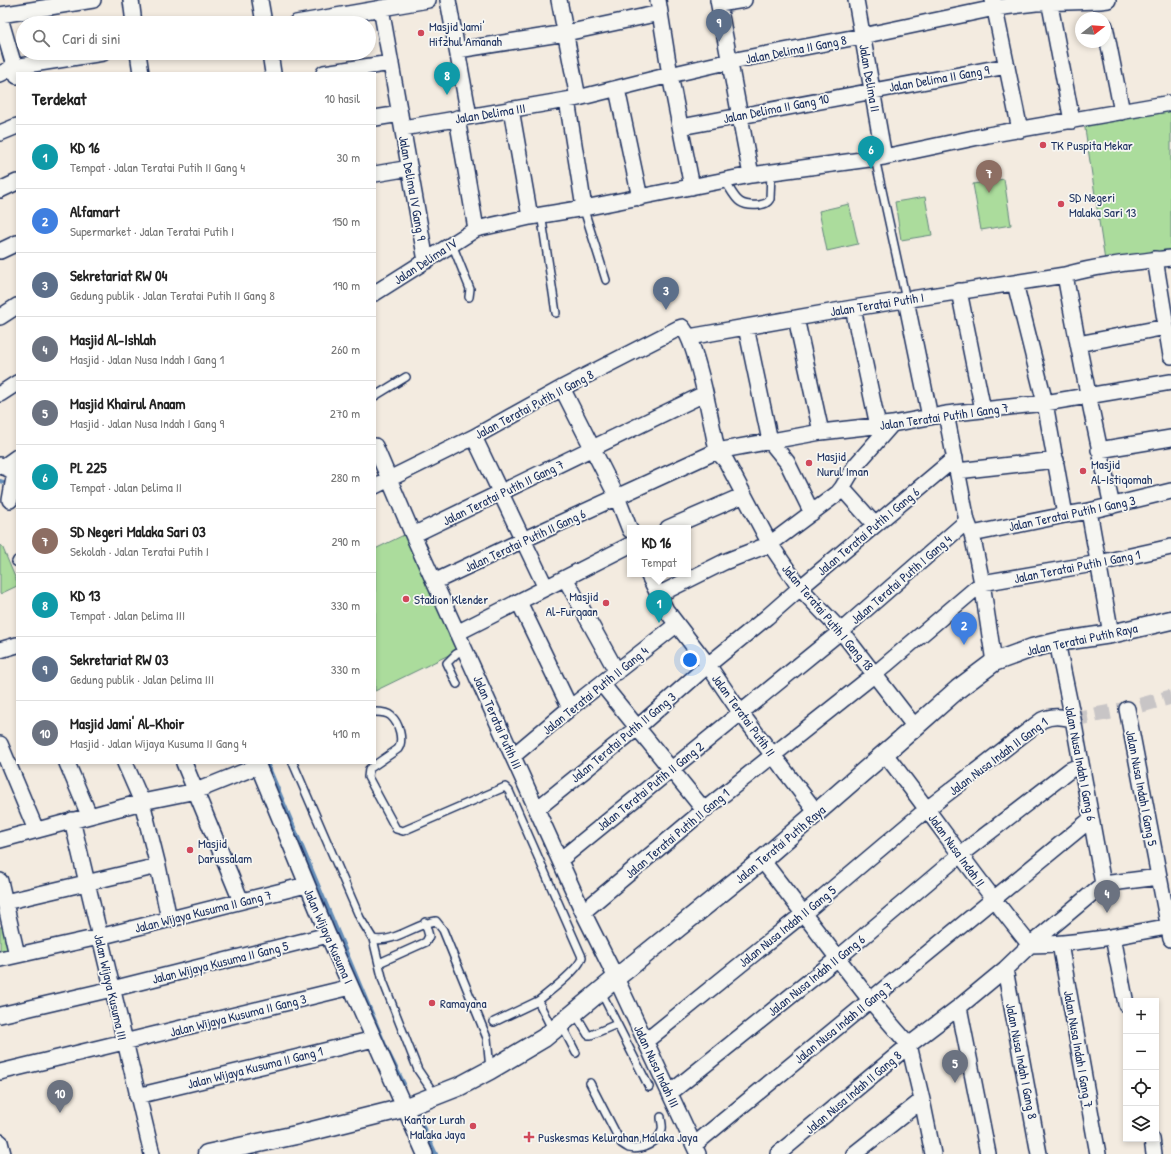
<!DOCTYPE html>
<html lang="id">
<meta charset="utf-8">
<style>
:root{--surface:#fff;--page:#f2f2f2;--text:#222;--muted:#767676;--line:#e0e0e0;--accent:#d93025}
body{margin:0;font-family:"Patrick Hand",sans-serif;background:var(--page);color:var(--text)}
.controls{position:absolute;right:12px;bottom:12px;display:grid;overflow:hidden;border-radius:0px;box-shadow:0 2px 6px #0003}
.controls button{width:36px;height:36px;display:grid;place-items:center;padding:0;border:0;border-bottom:1px solid var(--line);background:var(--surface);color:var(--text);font:20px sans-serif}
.compass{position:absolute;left:1075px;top:12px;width:36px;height:36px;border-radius:50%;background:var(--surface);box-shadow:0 2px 6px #0003;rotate:73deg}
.you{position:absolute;left:690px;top:660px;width:14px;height:14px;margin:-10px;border:3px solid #fff;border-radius:50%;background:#1a73e8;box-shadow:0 0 0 6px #1a73e833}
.badge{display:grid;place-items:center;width:26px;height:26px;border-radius:50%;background:var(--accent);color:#fff;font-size:13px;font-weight:700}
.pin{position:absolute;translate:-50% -33px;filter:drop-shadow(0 1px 2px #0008)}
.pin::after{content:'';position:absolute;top:21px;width:14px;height:12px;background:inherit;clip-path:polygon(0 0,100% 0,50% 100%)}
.popup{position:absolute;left:627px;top:525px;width:64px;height:52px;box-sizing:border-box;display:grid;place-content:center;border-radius:0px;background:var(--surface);filter:drop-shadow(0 1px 3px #0005);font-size:13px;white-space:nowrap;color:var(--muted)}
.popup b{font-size:15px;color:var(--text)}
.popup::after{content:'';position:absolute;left:50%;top:100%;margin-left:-8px;border:8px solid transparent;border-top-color:var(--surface)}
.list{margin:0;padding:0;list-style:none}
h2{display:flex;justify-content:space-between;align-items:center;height:52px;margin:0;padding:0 16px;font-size:17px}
h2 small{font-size:13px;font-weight:400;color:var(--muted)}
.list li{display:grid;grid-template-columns:26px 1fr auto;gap:12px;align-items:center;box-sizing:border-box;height:64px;padding:0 16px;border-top:1px solid var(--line)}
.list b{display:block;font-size:15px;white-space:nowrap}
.list p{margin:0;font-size:13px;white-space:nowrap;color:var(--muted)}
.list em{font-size:13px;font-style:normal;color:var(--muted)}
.icon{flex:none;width:22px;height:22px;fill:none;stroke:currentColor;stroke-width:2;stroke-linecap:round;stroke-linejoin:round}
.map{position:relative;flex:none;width:1171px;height:1154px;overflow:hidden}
.search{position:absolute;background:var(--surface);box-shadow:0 2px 6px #0003;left:16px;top:16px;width:360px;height:44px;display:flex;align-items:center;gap:10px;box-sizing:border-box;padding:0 14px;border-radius:22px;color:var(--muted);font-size:15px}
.panel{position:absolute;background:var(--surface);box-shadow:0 2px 6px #0003;left:16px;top:72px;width:360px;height:692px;border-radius:0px}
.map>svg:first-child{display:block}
.green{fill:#abdc9c;stroke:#63867d}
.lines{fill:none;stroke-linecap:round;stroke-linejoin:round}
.stream{stroke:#648cb7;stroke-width:4}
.minor-tunnel{stroke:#c8c5c6;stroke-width:15;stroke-dasharray:15 8;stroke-linecap:butt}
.service-casing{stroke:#1b2f5e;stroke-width:10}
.minor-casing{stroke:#1b2f5e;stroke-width:18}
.tertiary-casing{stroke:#1b2f5e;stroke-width:21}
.service{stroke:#f6f6f2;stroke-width:7}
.minor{stroke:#f6f6f2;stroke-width:15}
.tertiary{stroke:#f6f6f2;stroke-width:18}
.poi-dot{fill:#d1495b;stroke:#f6f6f2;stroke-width:1.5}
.labels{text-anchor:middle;stroke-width:3.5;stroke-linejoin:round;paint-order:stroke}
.poi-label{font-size:13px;fill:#1b2f5e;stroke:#f6f6f2;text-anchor:start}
.street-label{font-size:13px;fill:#1b2f5e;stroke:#f6f6f2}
</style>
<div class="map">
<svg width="1171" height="1154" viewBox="0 0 1171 1154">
<rect width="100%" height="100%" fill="#f3ebe0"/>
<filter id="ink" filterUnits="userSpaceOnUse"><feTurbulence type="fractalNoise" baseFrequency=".025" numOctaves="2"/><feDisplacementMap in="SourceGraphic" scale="8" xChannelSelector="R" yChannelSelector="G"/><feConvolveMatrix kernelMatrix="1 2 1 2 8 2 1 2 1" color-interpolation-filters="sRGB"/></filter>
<g filter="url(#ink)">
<path class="green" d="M1171,106V253L1105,261L1084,122Z
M1004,179L1011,225L981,230L973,184Z
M925,197L932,235L901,240L895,202Z
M849,204L858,244L827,251L819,211Z
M406,534L461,649L375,691V549Z
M0,545L2,546L17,582V586L0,594Z
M6,926L12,950L0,952V927Z"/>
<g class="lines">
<path class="stream" d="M0,481L9,484
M267,763L388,1052L404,1084
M418,1116L436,1154"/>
<path class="minor-tunnel" d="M1073,719L1127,709L1171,697"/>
<defs>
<path id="service" d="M875,158L906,300
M725,181C736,198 737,207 759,205C764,204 767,204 770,199L771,172
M578,213H585L606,280
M542,220L556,313
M452,244L470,289L469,297
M375,396L406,377
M16,562L17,560
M457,684L447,663L456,654L465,649
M375,712C380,712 387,712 391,716C399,723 404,740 398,749L369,769L368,777L396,829L403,831L505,787L509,791L582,957C580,969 549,992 538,1001L553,1031
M293,763L360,918L373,939C393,944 415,924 436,921L443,930L487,1038L490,1069
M373,939L383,981L418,1070L435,1095
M379,963L426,942L429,936L425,922
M601,992L649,1087
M575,1013L588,1035H591L617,1024
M494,1022L538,1001
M561,1024L576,1053
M590,1083L621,1143C624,1145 627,1147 629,1148C641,1151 660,1142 662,1129C663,1126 661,1121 661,1117"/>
<path id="minor" d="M131,0L134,23
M260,0L264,23
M448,0L469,116
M559,0L578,98
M658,0L670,75L692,187
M718,0L751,175
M856,0L884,157
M993,0L1020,130
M1049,0L1072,121
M719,4L744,0
M381,8L426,261
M0,15L93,0
M0,18L17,76
M296,23L428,0
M1105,26L1122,112
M458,50L566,33L660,13
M138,53L141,73
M270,53L273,73
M324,73L391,63
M0,74L14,67L103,53
M617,89L640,198
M567,100L584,208
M511,109L530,217
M375,118L400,114
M457,118L476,229
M681,127L1007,66
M403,128L578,98L670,75L731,61L862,36L995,8L1036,3L1100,1L1108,0
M0,133L17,126
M375,174L410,168
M0,190L17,182
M0,251L17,243
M1155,259L1171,356
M1065,275C1079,352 1095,429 1112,506
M1015,283L1045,403L1065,515
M959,291L983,410
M375,293L476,229L530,217L584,208L751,175L884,157L988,135L1171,103
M906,300L930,417
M853,308L878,426
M0,317L17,306
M796,318L821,432
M746,327L770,441L787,462L812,513
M689,337L853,308L1065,275C1100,265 1135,262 1171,258
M1078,344L1166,327
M562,388L617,497L630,530
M0,394L17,383
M946,414L967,521L972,534L982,583L994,662
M474,437L546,588
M375,446L413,535L583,912L616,978L698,1154
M1099,450L1171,438
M0,465L17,473
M3,467L17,457
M957,471L1056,460
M375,486L474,437L562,388L679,328L682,327C697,342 712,426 717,451L726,461L770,544L800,588L841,631L915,727
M842,488L875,525
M10,500L15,472
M1089,511L1111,634
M668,528L744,495
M972,534L1065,515L1089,511L1171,491
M413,535L704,394
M648,574L666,610L708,665L740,712L817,813
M565,578L617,672
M434,582L523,540L717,451L821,432L892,424L946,414L1045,403L1171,382
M658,595L724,562L770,544L838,493L842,488L855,466L892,424
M519,602L570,708
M457,633L630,545
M1057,642L1073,719L1103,884
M0,650L17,645
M602,684L704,810
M1127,709L1171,939
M0,744L36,830
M885,754C934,817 979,883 1030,945C1078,944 1124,935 1171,926
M513,756L570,708L676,625
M67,763L89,815
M125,763L142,802L158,866L169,919
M184,763L241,901
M257,763L328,935L425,1154
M537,809L638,727L708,665L767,617L800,588L955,458
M72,820L152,1154
M0,840L142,802L196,791L258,766
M560,860L841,631L967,521
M762,860L870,1000L909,1045L922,1100L933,1154
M0,881L17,955
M5,902L158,866
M583,912L704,810L875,674L982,583L1099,563L1171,547
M1113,937L1126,1004
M1060,944L1098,1154
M0,959L99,937L306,885
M1005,969L1039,1154
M959,1007L988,1154
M0,1015L112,989L328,935
M646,1041L803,914L927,809L1042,720C1054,715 1062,717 1073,719
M0,1072L351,987
M670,1093L838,958L961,854L1070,770L1077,767L1082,768
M137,1096L374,1039
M1152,1139L1154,1154
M0,1142L3,1154
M694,1145L1091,819
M778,1154L909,1045L959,1007L1005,969L1030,945L1103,884L1159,877
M854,1154L922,1100"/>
<path id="tertiary" d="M207,1154L296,1135L404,1108L460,1086L490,1070L544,1038L616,978L762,860L915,727L958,689L994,662L1032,648L1057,642L1111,634L1171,620"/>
</defs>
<use href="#service" class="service-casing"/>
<use href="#minor" class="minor-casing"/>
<use href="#tertiary" class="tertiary-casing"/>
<use href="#service" class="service"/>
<use href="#minor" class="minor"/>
<use href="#tertiary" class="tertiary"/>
</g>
</g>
<g class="poi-dot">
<circle cx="421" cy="33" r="4"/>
<circle cx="1043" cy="145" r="4"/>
<circle cx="1061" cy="204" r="4"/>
<circle cx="809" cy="463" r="4"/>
<circle cx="1083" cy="471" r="4"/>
<circle cx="406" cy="599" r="4"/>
<circle cx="606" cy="603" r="4"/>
<circle cx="190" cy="850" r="4"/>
<circle cx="432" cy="1003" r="4"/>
<circle cx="473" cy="1126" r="4"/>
<path d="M527 1131h4v4h4v4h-4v4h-4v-4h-4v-4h4z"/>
</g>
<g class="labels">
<g class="poi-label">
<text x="429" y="31">Masjid Jami'<tspan x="429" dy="15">Hifzhul Amanah</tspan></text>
<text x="1051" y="150">TK Puspita Mekar</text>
<text x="1069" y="202">SD Negeri<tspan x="1069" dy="15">Malaka Sari 13</tspan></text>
<text x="817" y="461">Masjid<tspan x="817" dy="15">Nurul Iman</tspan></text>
<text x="1091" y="469">Masjid<tspan x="1091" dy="15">Al-Istiqomah</tspan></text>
<text x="598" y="601" text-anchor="end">Masjid<tspan x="598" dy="15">Al-Furqaan</tspan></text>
<text x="414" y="604">Stadion Klender</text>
<text x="198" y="848">Masjid<tspan x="198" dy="15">Darussalam</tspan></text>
<text x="440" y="1008">Ramayana</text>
<text x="465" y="1124" text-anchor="end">Kantor Lurah<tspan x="465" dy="15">Malaka Jaya</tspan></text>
<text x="538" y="1142">Puskesmas Kelurahan Malaka Jaya</text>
</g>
<g class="street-label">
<text transform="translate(796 49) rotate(-11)" y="5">Jalan Delima II Gang 8</text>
<text transform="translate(870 78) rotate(80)" y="5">Jalan Delima II</text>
<text transform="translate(939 78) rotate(-10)" y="5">Jalan Delima II Gang 9</text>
<text transform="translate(776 108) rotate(-11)" y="5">Jalan Delima II Gang 10</text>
<text transform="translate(490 113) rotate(-9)" y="5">Jalan Delima III</text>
<text transform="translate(413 188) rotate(80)" y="5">Jalan Delima IV Gang 9</text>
<text transform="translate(425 261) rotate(-33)" y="5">Jalan Delima IV</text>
<text transform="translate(877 304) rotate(-9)" y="5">Jalan Teratai Putih I</text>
<text transform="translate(534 404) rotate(-28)" y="5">Jalan Teratai Putih II Gang 8</text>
<text transform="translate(944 416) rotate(-8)" y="5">Jalan Teratai Putih I Gang 7</text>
<text transform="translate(503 492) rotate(-26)" y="5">Jalan Teratai Putih II Gang 7</text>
<text transform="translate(1072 513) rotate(-12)" y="5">Jalan Teratai Putih I Gang 3</text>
<text transform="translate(868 531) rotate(-40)" y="5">Jalan Teratai Putih I Gang 6</text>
<text transform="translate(525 540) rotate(-25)" y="5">Jalan Teratai Putih II Gang 6</text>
<text transform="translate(1077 566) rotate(-11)" y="5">Jalan Teratai Putih I Gang 1</text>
<text transform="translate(901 579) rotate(-41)" y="5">Jalan Teratai Putih I Gang 4</text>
<text transform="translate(828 617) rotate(50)" y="5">Jalan Teratai Putih I Gang 18</text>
<text transform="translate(1082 639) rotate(-12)" y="5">Jalan Teratai Putih Raya</text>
<text transform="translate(595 690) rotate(-39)" y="5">Jalan Teratai Putih II Gang 4</text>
<text transform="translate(744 715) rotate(54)" y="5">Jalan Teratai Putih II</text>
<text transform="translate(498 722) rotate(66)" y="5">Jalan Teratai Putih III</text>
<text transform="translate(623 737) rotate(-40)" y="5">Jalan Teratai Putih II Gang 3</text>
<text transform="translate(998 756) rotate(-37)" y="5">Jalan Nusa Indah II Gang 1</text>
<text transform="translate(1081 763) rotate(79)" y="5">Jalan Nusa Indah I Gang 6</text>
<text transform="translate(650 786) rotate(-39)" y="5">Jalan Teratai Putih II Gang 2</text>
<text transform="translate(1142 788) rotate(79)" y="5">Jalan Nusa Indah I Gang 5</text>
<text transform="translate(677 833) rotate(-40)" y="5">Jalan Teratai Putih II Gang 1</text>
<text transform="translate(780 844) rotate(-40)" y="5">Jalan Teratai Putih Raya</text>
<text transform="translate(957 850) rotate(54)" y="5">Jalan Nusa Indah II</text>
<text transform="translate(203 911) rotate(-14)" y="5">Jalan Wijaya Kusuma II Gang 7</text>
<text transform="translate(787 926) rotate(-39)" y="5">Jalan Nusa Indah II Gang 5</text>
<text transform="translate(329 936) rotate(66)" y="5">Jalan Wijaya Kusuma I</text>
<text transform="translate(220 962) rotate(-14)" y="5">Jalan Wijaya Kusuma II Gang 5</text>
<text transform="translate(816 975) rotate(-39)" y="5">Jalan Nusa Indah II Gang 6</text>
<text transform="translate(111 987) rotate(77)" y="5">Jalan Wijaya Kusuma III</text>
<text transform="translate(238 1015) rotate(-14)" y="5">Jalan Wijaya Kusuma II Gang 3</text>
<text transform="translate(843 1022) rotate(-39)" y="5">Jalan Nusa Indah II Gang 7</text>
<text transform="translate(1079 1049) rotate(80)" y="5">Jalan Nusa Indah I Gang 7</text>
<text transform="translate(1022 1061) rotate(79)" y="5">Jalan Nusa Indah I Gang 8</text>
<text transform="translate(657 1066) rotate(65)" y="5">Jalan Nusa Indah III</text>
<text transform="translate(255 1067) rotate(-14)" y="5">Jalan Wijaya Kusuma II Gang 1</text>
<text transform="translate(853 1092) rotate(-40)" y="5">Jalan Nusa Indah II Gang 8</text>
</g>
</g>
</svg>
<div class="controls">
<button>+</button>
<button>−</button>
<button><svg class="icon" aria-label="locate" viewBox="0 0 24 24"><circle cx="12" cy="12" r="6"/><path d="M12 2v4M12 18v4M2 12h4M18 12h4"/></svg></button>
<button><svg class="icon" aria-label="layers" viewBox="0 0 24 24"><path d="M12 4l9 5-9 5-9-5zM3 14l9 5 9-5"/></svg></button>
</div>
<svg class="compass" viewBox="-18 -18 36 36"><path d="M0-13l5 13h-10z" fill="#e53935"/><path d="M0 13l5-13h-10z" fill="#767676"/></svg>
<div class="you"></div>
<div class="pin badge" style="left:659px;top:623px;background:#0f9aa8">1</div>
<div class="popup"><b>KD 16</b>Tempat</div>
<div class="pin badge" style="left:964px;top:645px;background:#3f7fe0">2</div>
<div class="pin badge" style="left:666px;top:310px;background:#5c6f8a">3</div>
<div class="pin badge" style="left:1107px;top:913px;background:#6b7280">4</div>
<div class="pin badge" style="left:955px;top:1083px;background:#6b7280">5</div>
<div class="pin badge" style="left:871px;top:169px;background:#0f9aa8">6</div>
<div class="pin badge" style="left:989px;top:193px;background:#8d6e63">7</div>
<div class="pin badge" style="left:447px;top:95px;background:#0f9aa8">8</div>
<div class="pin badge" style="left:719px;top:42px;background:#5c6f8a">9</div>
<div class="pin badge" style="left:60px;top:1113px;background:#6b7280">10</div>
<div class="search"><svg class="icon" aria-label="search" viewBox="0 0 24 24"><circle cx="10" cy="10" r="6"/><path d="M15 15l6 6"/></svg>Cari di sini</div>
<section class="panel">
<h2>Terdekat<small>10 hasil</small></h2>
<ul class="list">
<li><span class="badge" style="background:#0f9aa8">1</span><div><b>KD 16</b><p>Tempat · Jalan Teratai Putih II Gang 4</p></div><em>30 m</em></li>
<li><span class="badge" style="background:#3f7fe0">2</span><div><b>Alfamart</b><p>Supermarket · Jalan Teratai Putih I</p></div><em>150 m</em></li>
<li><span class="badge" style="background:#5c6f8a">3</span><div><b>Sekretariat RW 04</b><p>Gedung publik · Jalan Teratai Putih II Gang 8</p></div><em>190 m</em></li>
<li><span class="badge" style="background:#6b7280">4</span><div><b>Masjid Al-Ishlah</b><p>Masjid · Jalan Nusa Indah I Gang 1</p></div><em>260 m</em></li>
<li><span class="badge" style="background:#6b7280">5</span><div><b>Masjid Khairul Anaam</b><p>Masjid · Jalan Nusa Indah I Gang 9</p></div><em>270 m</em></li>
<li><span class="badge" style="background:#0f9aa8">6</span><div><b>PL 225</b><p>Tempat · Jalan Delima II</p></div><em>280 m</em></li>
<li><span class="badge" style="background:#8d6e63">7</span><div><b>SD Negeri Malaka Sari 03</b><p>Sekolah · Jalan Teratai Putih I</p></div><em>290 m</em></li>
<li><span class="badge" style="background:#0f9aa8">8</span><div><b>KD 13</b><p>Tempat · Jalan Delima III</p></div><em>330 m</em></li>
<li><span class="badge" style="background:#5c6f8a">9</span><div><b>Sekretariat RW 03</b><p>Gedung publik · Jalan Delima III</p></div><em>330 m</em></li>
<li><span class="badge" style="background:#6b7280">10</span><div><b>Masjid Jami' Al-Khoir</b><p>Masjid · Jalan Wijaya Kusuma II Gang 4</p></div><em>410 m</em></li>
</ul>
</section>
</div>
